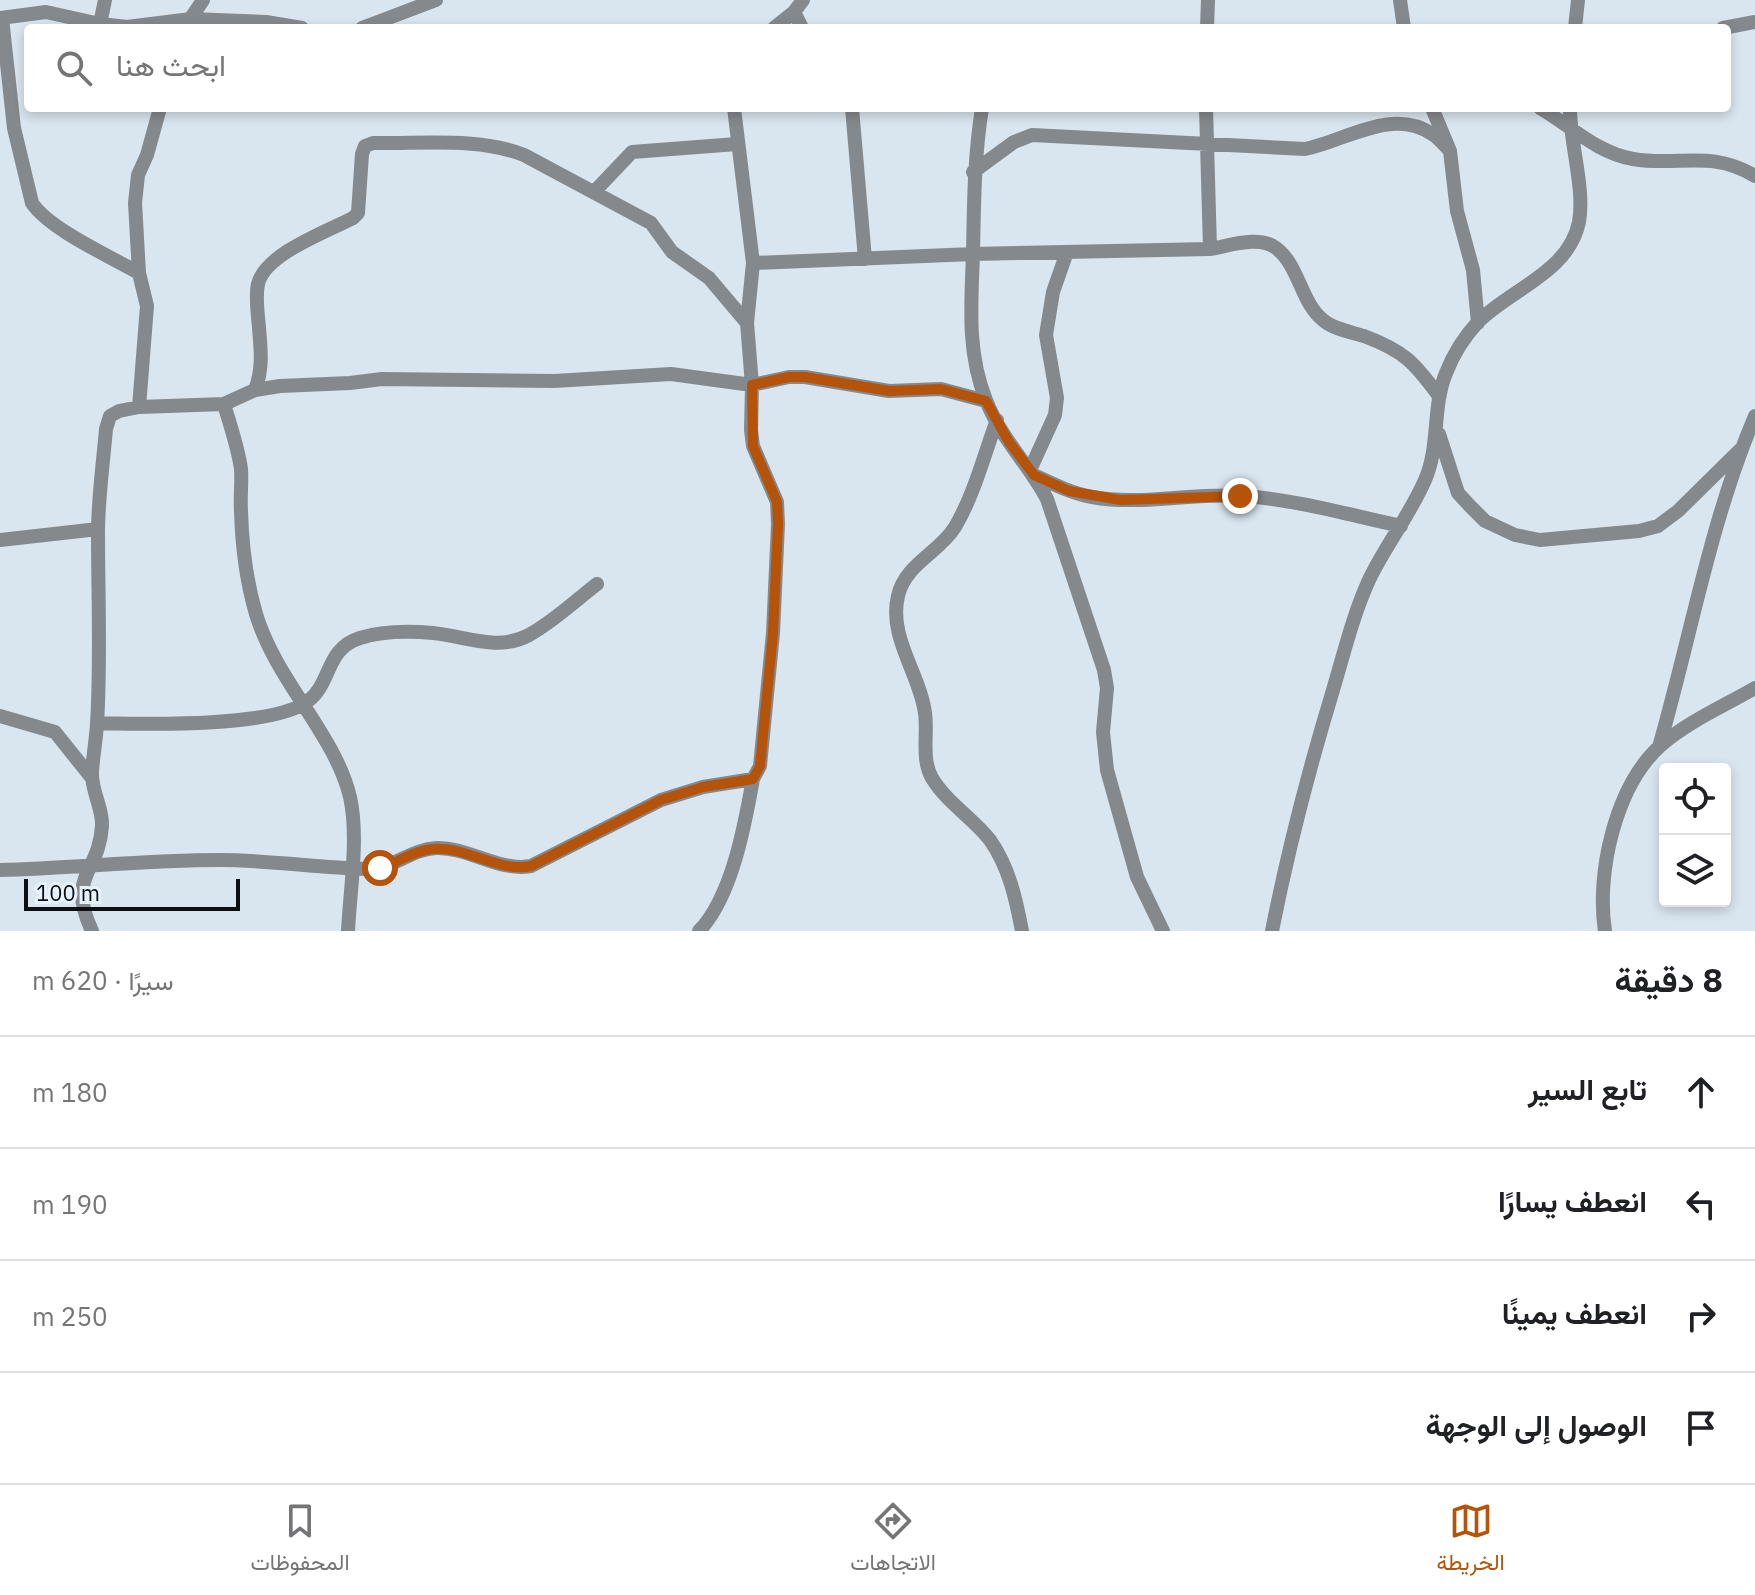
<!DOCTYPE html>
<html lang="ar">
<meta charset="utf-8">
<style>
:root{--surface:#fff;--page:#f2f2f2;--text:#202124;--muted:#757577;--line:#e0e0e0;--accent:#b45309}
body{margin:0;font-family:"IBM Plex Sans",Vazirmatn,sans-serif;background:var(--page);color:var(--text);direction:rtl}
.controls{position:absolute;right:24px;bottom:24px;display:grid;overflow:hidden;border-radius:8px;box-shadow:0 4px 12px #0003}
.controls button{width:72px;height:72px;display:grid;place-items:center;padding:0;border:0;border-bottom:2px solid var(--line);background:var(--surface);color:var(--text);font:40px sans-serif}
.scale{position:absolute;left:24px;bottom:20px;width:216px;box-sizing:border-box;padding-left:8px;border:4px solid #0c1013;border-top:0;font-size:22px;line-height:28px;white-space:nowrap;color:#0c1013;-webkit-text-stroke:6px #e6f2fd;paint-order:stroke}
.stop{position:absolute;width:24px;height:24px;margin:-18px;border:6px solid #b45309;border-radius:50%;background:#fff}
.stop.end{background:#b45309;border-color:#fff;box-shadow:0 2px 8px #0008}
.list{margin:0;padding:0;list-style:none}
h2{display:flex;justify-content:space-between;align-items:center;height:104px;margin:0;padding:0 32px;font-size:34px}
h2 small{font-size:26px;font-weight:400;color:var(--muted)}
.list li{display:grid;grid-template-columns:52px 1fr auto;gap:24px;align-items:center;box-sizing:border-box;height:112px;padding:0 32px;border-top:2px solid var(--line)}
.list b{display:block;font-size:30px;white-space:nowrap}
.list em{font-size:26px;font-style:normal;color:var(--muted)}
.icon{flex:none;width:44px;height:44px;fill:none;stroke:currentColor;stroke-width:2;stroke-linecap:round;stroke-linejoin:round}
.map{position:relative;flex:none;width:1755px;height:931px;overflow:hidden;direction:ltr}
.search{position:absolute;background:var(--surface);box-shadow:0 4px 12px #0003;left:24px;right:24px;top:24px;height:88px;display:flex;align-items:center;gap:20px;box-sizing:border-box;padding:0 28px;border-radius:8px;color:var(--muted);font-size:30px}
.sheet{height:552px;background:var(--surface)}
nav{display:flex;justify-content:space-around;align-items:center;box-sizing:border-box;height:112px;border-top:2px solid var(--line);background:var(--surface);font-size:22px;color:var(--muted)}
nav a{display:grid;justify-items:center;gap:4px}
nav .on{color:var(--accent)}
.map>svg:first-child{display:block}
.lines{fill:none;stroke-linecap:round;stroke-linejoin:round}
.street{stroke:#84898d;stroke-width:14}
.route{stroke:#b45309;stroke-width:10}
</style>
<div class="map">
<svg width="1755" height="931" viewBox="0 0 1755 931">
<rect width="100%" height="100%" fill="#d9e5ef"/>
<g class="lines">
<path class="street" d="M1400,0L1404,28
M794,12L802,28
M0,18L46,12L100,24L127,27L191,19L266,22L302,28
M2,18L14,128L32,203C49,229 111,257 139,273
M100,24L105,0
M187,24L203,0
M362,28L436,0
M774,28L794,12L803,0
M1207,28L1208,0
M1575,28L1578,0
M1723,28L1755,22
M852,108L865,259
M982,108C974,159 974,203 973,255C971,305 967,353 986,400C1000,437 1029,465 1047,499L1104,670L1107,688L1103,732L1107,770L1137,877L1163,931
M1206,108L1210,249
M1432,108L1450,151L1457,211L1473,270L1478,323
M1540,108C1571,126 1597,153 1633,159C1678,167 1710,149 1755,176
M973,172L1014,142L1032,135L1305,149C1345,141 1392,107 1432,134C1439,138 1445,146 1450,151
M594,192L632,152L737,144
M753,263L973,254L1210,249C1229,246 1259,235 1276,248C1299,265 1301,303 1323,320C1333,329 1351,332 1364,336C1404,351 1414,362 1439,396
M255,390C263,369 261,351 259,328C258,314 255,298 258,284C265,254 326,232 353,218L358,213L362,154L365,146L373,143C422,144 478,137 524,155L651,223L672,252L709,278L747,323
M224,404C230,425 238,447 241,469C242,483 240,497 241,511C242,546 246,580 256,614C276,681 335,734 350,797C359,837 350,890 348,931
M139,407L147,306L139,273L135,203L138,175L147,155L160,108
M997,420C984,455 974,495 955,527C939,553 905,564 898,596C888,637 920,674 925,713C928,734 921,759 932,778C947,803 973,818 990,840C1009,867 1016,899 1022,931
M1439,434L1458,493L1469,505L1485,521L1515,535L1540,540L1639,531L1658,526L1678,511L1742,448
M1030,470L1055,415L1057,398L1046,335L1053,292L1067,252
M1034,475C1053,484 1071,493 1092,497C1142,506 1194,492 1245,496C1297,500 1350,515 1401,526
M0,540L98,529
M0,716L55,732L91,777
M97,723C144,724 273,728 308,701C332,683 325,649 360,638C382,631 410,631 433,633C465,636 498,652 529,635C553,622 575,601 597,584
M1659,747C1691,636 1710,522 1755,416
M0,870C74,868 146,860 220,860C269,860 318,868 366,869C392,870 411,849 436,848C469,847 499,872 531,866L661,800L703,787L753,779L760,766L773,633L778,524L777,502L753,446L751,430L752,385L747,323L753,263L734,108
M92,931C66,875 99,874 102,826C103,808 91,791 92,772C93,756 96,740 97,724C101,660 98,597 98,533C98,499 103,464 106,429L110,416L119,411L139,407L224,404L255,390L280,386L350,383L382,379L554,381L671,374L752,385L789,377H805L889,391L941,389L986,401
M699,931C732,897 745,824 753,779
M1272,931C1288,850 1309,769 1333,690C1344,653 1353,615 1369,580C1385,546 1410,515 1425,480C1440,446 1432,407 1446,373C1453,355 1465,336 1478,322C1511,289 1569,272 1579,222C1585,188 1570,144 1570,108
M1605,931C1596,874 1615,787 1660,746C1687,722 1724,706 1755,688"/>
</g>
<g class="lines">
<path class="route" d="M380,868C397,863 415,850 433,849C467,846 498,873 531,866L661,800L703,787L753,779L760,766L773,633L778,524L777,502L753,446L752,385L789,377H805L889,391L941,389L986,401L1009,442L1034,475L1069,491L1121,500L1240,496"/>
</g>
</svg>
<div class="controls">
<button><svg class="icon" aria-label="locate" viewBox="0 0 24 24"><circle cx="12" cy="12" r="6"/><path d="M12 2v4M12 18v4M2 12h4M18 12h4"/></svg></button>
<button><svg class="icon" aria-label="layers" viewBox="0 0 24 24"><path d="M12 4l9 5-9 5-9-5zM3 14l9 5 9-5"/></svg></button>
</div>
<div class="scale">100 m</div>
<div class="stop" style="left:380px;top:868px"></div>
<div class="stop end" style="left:1240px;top:496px"></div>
<div class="search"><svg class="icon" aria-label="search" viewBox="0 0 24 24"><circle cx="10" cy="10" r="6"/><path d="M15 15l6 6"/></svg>ابحث هنا</div>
</div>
<section class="sheet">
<h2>8 دقيقة<small>سيرًا · 620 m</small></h2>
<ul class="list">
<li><svg class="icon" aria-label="ahead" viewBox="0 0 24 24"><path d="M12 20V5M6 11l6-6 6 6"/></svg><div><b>تابع السير</b></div><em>180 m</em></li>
<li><svg class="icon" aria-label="left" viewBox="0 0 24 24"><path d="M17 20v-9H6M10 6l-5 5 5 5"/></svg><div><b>انعطف يسارًا</b></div><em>190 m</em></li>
<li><svg class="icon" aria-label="right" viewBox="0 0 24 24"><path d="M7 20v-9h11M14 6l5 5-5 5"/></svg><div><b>انعطف يمينًا</b></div><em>250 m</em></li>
<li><svg class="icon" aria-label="arrive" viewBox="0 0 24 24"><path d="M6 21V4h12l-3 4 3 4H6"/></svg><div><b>الوصول إلى الوجهة</b></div></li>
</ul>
</section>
<nav>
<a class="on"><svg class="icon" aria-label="map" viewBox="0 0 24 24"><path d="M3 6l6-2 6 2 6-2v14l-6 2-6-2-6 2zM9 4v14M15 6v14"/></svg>الخريطة</a>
<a><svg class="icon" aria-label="directions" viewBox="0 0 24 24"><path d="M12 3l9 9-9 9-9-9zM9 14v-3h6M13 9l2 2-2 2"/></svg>الاتجاهات</a>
<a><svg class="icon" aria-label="saved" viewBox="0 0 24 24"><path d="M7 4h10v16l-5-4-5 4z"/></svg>المحفوظات</a>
</nav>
